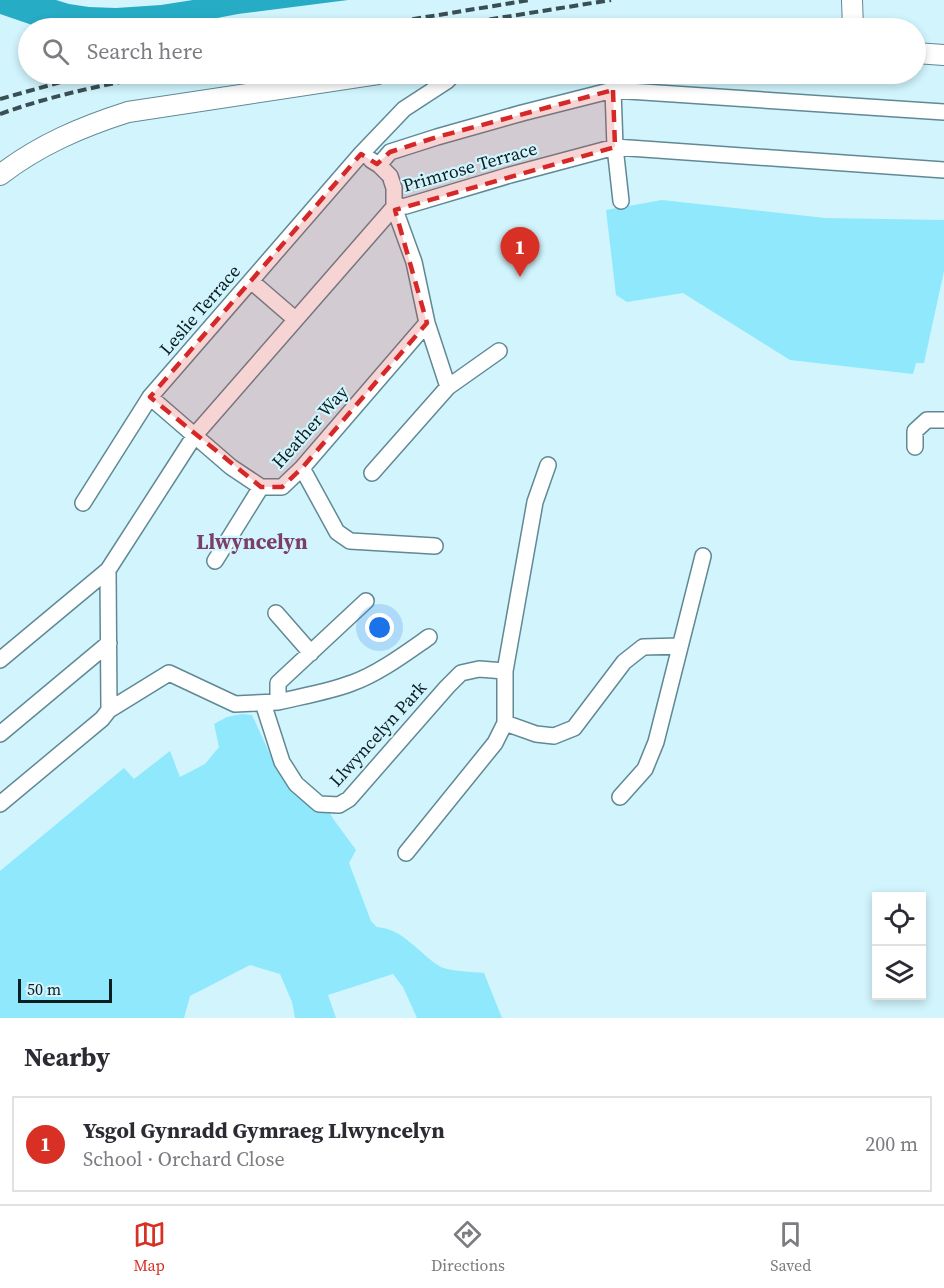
<!DOCTYPE html>
<meta charset="utf-8">
<style>
:root{--surface:#fff;--page:#f2f2f3;--text:#2b2b33;--muted:#7c7c81;--line:#e1e1e2;--accent:#d93025}
body{margin:0;font-family:"Source Serif 4",serif;background:var(--page);color:var(--text)}
.controls{position:absolute;right:18px;bottom:18px;display:grid;overflow:hidden;border-radius:0px;box-shadow:0 3px 9px #0003}
.controls button{width:54px;height:54px;display:grid;place-items:center;padding:0;border:0;border-bottom:2px solid var(--line);background:var(--surface);color:var(--text);font:30px sans-serif}
.scale{position:absolute;left:18px;bottom:15px;width:94px;box-sizing:border-box;padding-left:6px;border:3px solid #0d1e22;border-top:0;font-size:16px;line-height:21px;white-space:nowrap;color:#0d1e22;-webkit-text-stroke:4px #d1f4fd;paint-order:stroke}
.you{position:absolute;left:380px;top:628px;width:21px;height:21px;margin:-15px;border:4px solid #fff;border-radius:50%;background:#1a73e8;box-shadow:0 0 0 9px #1a73e833}
.badge{display:grid;place-items:center;width:39px;height:39px;border-radius:50%;background:var(--accent);color:#fff;font-size:20px;font-weight:700}
.pin{position:absolute;translate:-50% -50px;filter:drop-shadow(0 2px 3px #0008)}
.pin::after{content:'';position:absolute;top:32px;width:21px;height:18px;background:inherit;clip-path:polygon(0 0,100% 0,50% 100%)}
.list{margin:0;padding:0;list-style:none}
h2{display:flex;justify-content:space-between;align-items:center;height:78px;margin:0;padding:0 24px;font-size:26px}
h2 small{font-size:20px;font-weight:400;color:var(--muted)}
.list li{display:grid;grid-template-columns:39px 1fr auto;gap:18px;align-items:center;box-sizing:border-box;height:96px;margin:0 12px 12px;padding:0 12px;border:2px solid var(--line);border-radius:0px}
.list b{display:block;font-size:22px;white-space:nowrap}
.list p{margin:0;font-size:20px;white-space:nowrap;color:var(--muted)}
.list em{font-size:20px;font-style:normal;color:var(--muted)}
.icon{flex:none;width:33px;height:33px;fill:none;stroke:currentColor;stroke-width:2;stroke-linecap:round;stroke-linejoin:round}
.map{position:relative;flex:none;width:944px;height:1018px;overflow:hidden}
.search{position:absolute;background:var(--surface);box-shadow:0 3px 9px #0003;left:18px;right:18px;top:18px;height:66px;display:flex;align-items:center;gap:15px;box-sizing:border-box;padding:0 21px;border-radius:33px;color:var(--muted);font-size:22px}
.sheet{height:186px;background:var(--surface)}
nav{display:flex;justify-content:space-around;align-items:center;box-sizing:border-box;height:84px;border-top:2px solid var(--line);background:var(--surface);font-size:16px;color:var(--muted)}
nav a{display:grid;justify-items:center;gap:3px}
nav .on{color:var(--accent)}
.map>svg:first-child{display:block}
.green{fill:#90e8fd}
.water{fill:#27acc6}
.lines{fill:none;stroke-linecap:round;stroke-linejoin:round}
.minor-casing{stroke:#608994;stroke-width:18}
.major-casing{stroke:#608994;stroke-width:22}
.minor{stroke:#fff;stroke-width:15}
.major{stroke:#fff;stroke-width:20}
.rail{stroke:#3a4f54;stroke-width:4;stroke-dasharray:9 4.5;stroke-linecap:butt}
.marked{fill:#d62828;fill-opacity:0.2;stroke:#d62828;stroke-width:4.5;stroke-dasharray:12 8;stroke-linejoin:round}
.labels{text-anchor:middle;stroke-width:4.5;stroke-linejoin:round;paint-order:stroke}
.street-label{font-size:18px;fill:#0d1e22;stroke:#d1f4fd}
.quarter-label{font-size:21px;font-weight:bold;fill:#7a3e69;stroke:#d1f4fd}
</style>
<div class="map">
<svg width="944" height="1018" viewBox="0 0 944 1018">
<rect width="100%" height="100%" fill="#d1f4fd"/>
<path class="green" d="M662,200L825,218L944,220V271L924,363H916L913,374L790,360L683,293L627,302L616,295L606,210Z
M242,714L252,715L274,763L293,793L317,811L328,810L334,820L356,850L349,863L371,921L377,927C404,929 419,954 441,967C449,971 474,972 484,973L502,1018H417L403,987L393,974L328,995L336,1018H295L292,1002L280,974L250,965L190,996L184,1018H0V871L124,768L134,779L170,751L180,777L205,764L219,747L214,724L227,717Z"/>
<path class="water" d="M0,0H56L69,4L89,7L116,8L161,5L193,0H348L238,14L165,28H41L0,14Z"/>
<g class="lines">
<defs>
<path id="minor" d="M613,90L615,147L621,201
M371,160L379,165L390,176L394,188V207L414,262L427,323L448,387
M379,165L390,152L437,137L522,113L613,90L944,112
M251,281L295,319
M150,397L231,467L261,487H282L302,468L427,323
M915,447V431L927,420H944
M302,468L337,532L350,541L435,546
M372,473L448,387L499,351
M83,503L150,397L361,154L404,109L447,81L454,74
M215,561L261,487
M108,570L109,710
M276,613L311,653
M0,660L108,570L195,435L394,207L406,206L510,175L615,147L944,170
M278,702C303,696 328,692 352,683C378,674 406,653 429,637
M263,703L282,762L296,784L319,804L339,805L349,799L447,687L461,673L479,669L505,671
M505,723L536,734L554,736L574,728L624,662L643,647L680,646
M0,734L109,643
M620,797L645,769L656,742L703,556
M0,804L102,719L109,710L169,673L235,704L278,702V683L366,601
M406,853L495,743L505,723V671L535,502L548,465"/>
<path id="major" d="M852,0L853,28
M916,53L944,55
M0,175C39,145 81,127 128,112L378,74"/>
</defs>
<use href="#minor" class="minor-casing"/>
<use href="#major" class="major-casing"/>
<use href="#minor" class="minor"/>
<use href="#major" class="major"/>
<path class="rail" d="M359,28L530,0
M436,28L611,0
M0,99L90,74
M0,114C53,95 107,84 162,74"/>
</g>
<path class="marked" d="M613,90L615,147L395,210L427,323L302,468L282,487H261L150,397L361,154L377,164L390,152L437,137Z"/>
<g class="labels">
<g class="street-label">
<text transform="translate(470 167) rotate(-16)" y="6">Primrose Terrace</text>
<text transform="translate(200 310) rotate(-49)" y="6">Leslie Terrace</text>
<text transform="translate(310 427) rotate(-48)" y="6">Heather Way</text>
<text transform="translate(378 734) rotate(-48)" y="6">Llwyncelyn Park</text>
</g>
<g class="quarter-label">
<text x="252" y="549">Llwyncelyn</text>
</g>
</g>
</svg>
<div class="controls">
<button><svg class="icon" aria-label="locate" viewBox="0 0 24 24"><circle cx="12" cy="12" r="6"/><path d="M12 2v4M12 18v4M2 12h4M18 12h4"/></svg></button>
<button><svg class="icon" aria-label="layers" viewBox="0 0 24 24"><path d="M12 4l9 5-9 5-9-5zM3 14l9 5 9-5"/></svg></button>
</div>
<div class="scale">50 m</div>
<div class="you"></div>
<div class="pin badge" style="left:520px;top:277px">1</div>
<div class="search"><svg class="icon" aria-label="search" viewBox="0 0 24 24"><circle cx="10" cy="10" r="6"/><path d="M15 15l6 6"/></svg>Search here</div>
</div>
<section class="sheet">
<h2>Nearby<small></small></h2>
<ul class="list">
<li><span class="badge">1</span><div><b>Ysgol Gynradd Gymraeg Llwyncelyn</b><p>School · Orchard Close</p></div><em>200 m</em></li>
</ul>
</section>
<nav>
<a class="on"><svg class="icon" aria-label="map" viewBox="0 0 24 24"><path d="M3 6l6-2 6 2 6-2v14l-6 2-6-2-6 2zM9 4v14M15 6v14"/></svg>Map</a>
<a><svg class="icon" aria-label="directions" viewBox="0 0 24 24"><path d="M12 3l9 9-9 9-9-9zM9 14v-3h6M13 9l2 2-2 2"/></svg>Directions</a>
<a><svg class="icon" aria-label="saved" viewBox="0 0 24 24"><path d="M7 4h10v16l-5-4-5 4z"/></svg>Saved</a>
</nav>
